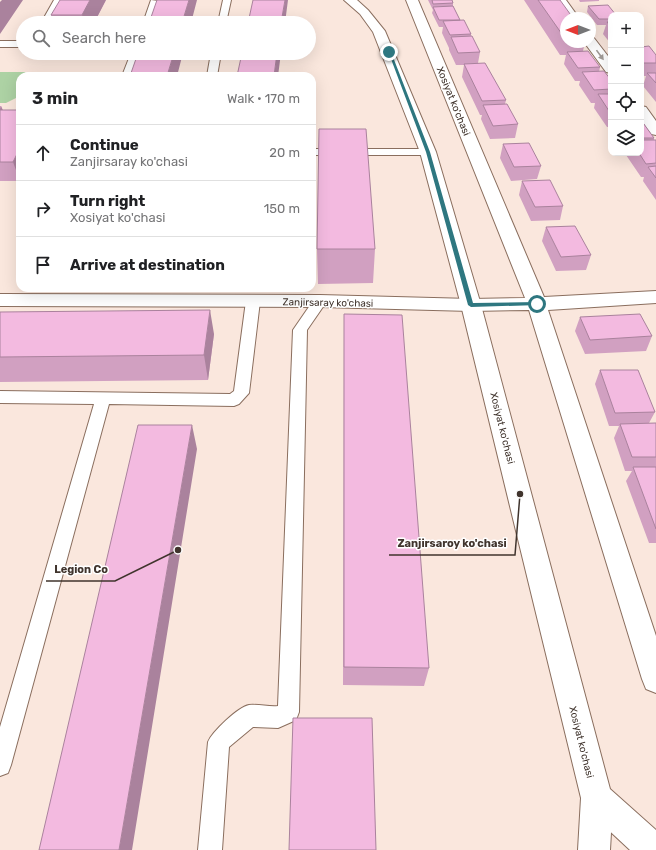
<!DOCTYPE html>
<meta charset="utf-8">
<style>
:root{--surface:#fff;--page:#f2f2f2;--text:#202124;--muted:#757577;--line:#e0e0e0}
body{margin:0;font-family:Rubik,sans-serif;background:var(--page);color:var(--text)}
.controls{position:absolute;right:12px;top:12px;display:grid;overflow:hidden;border-radius:8px;box-shadow:0 4px 16px #0002}
.controls button{width:36px;height:36px;display:grid;place-items:center;padding:0;border:0;border-bottom:1px solid var(--line);background:var(--surface);color:var(--text);font:20px sans-serif}
.compass{position:absolute;left:560px;top:12px;width:36px;height:36px;border-radius:50%;background:var(--surface);box-shadow:0 4px 16px #0002;rotate:270deg}
.stop{position:absolute;width:12px;height:12px;margin:-9px;border:3px solid #2e7780;border-radius:50%;background:#fff}
.stop.end{background:#2e7780;border-color:#fff;box-shadow:0 1px 4px #0008}
.list{margin:0;padding:0;list-style:none}
h2{display:flex;justify-content:space-between;align-items:center;height:52px;margin:0;padding:0 16px;font-size:17px}
h2 small{font-size:13px;font-weight:400;color:var(--muted)}
.list li{display:grid;grid-template-columns:26px 1fr auto;gap:12px;align-items:center;box-sizing:border-box;height:56px;padding:0 16px;border-top:1px solid var(--line)}
.list b{display:block;font-size:15px;white-space:nowrap}
.list p{margin:0;font-size:13px;white-space:nowrap;color:var(--muted)}
.list em{font-size:13px;font-style:normal;color:var(--muted)}
.icon{flex:none;width:22px;height:22px;fill:none;stroke:currentColor;stroke-width:2;stroke-linecap:round;stroke-linejoin:round}
.map{position:relative;flex:none;width:656px;height:850px;overflow:hidden}
.search{position:absolute;background:var(--surface);box-shadow:0 4px 16px #0002;left:16px;top:16px;width:300px;height:44px;display:flex;align-items:center;gap:10px;box-sizing:border-box;padding:0 14px;border-radius:22px;color:var(--muted);font-size:15px}
.panel{position:absolute;background:var(--surface);box-shadow:0 4px 16px #0002;left:16px;top:72px;width:300px;height:220px;border-radius:12px}
.map>svg:first-child{display:block}
.green{fill:#add2a4}
.lines{fill:none;stroke-linecap:round;stroke-linejoin:round}
.service-casing{stroke:#8a6e5e;stroke-width:2}
.minor-casing{stroke:#8a6e5e;stroke-width:2}
.secondary-casing{stroke:#8a6e5e;stroke-width:2}
.service{fill:#fff;fill-rule:evenodd}
.minor{fill:#fff;fill-rule:evenodd}
.secondary{fill:#fff;fill-rule:evenodd}
.wall{fill:#d1a0c1}
.shaded-wall{fill:#aa829d}
.building{fill:#f3bae0;stroke:#aa829d}
.oneway{fill:#a09a96}
.route{fill:#2e7780}
.labels{text-anchor:middle;stroke-width:3;stroke-linejoin:round;paint-order:stroke}
.street-label{font-size:10px;fill:#40342d;stroke:#fff}
.leader{fill:none;stroke:#40342d;stroke-width:1.5}
.callout-dot{fill:#40342d;stroke:#fff;stroke-width:1.5}
.callout-label{font-size:11px;text-anchor:middle;font-weight:bold;fill:#40342d;stroke:#fff;stroke-width:3;stroke-linejoin:round;paint-order:stroke}
</style>
<div class="map">
<svg width="656" height="850" viewBox="0 0 656 850">
<rect width="100%" height="100%" fill="#fae7dd"/>
<path class="green" d="M0,72H25L28,76H20V96L6,103H0Z"/>
<g class="lines">
<defs>
<path id="service" d="M54,0H62L49,23H41Z
M151,0L158,1L151,23H143Z
M223,0H231L226,23H218Z
M0,41H23V47H0Z
M131,53H141L132,76H122Z
M211,53H221L217,76H207Z
M312,149H428L434,152L428,155H312Z
M253,296L258,298L260,301L249,393L239,404L234,406L109,404L11,765L8,773L0,776V727L94,404L0,403V391L230,394L234,391L246,301L248,298Z
M320,296L325,298L327,301L307,330L299,712L296,720L278,728L253,727L229,747L222,850H198L208,742C212,732 238,707 249,705C259,704 269,707 278,706L293,330L315,298Z"/>
<path id="minor" d="M406,0H418L544,297L656,291V303L548,310L656,636V693L646,689L642,679L529,310L471,311L320,307L0,306V294L320,295L471,299L525,298Z
M554,0H566L579,18H567Z
M590,37L594,38L611,60V73L606,72L584,42H590Z
M641,106L646,107L656,121V135L651,134L641,120Z
M597,782L608,787L613,798L610,850H578L581,798L586,787Z"/>
<path id="secondary" d="M344,0H357L368,10L385,31L436,152L481,305L610,789L656,830V850H630L586,809L581,798L461,305L420,152L373,32L360,14Z"/>
</defs>
<use href="#service" class="service-casing"/>
<use href="#minor" class="minor-casing"/>
<use href="#secondary" class="secondary-casing"/>
<use href="#service" class="service"/>
<use href="#minor" class="minor"/>
<use href="#secondary" class="secondary"/>
</g>
<path class="wall" d="M106,0L94,23H53L51,15Z
M428,0H452L453,3V6L460,20L471,34V36L480,52L478,63L506,100L505,104L518,124L515,138L490,139L481,119L482,115H480L462,77L464,65H456L449,50V48L442,33L443,27H439L432,13L433,10Z
M524,0H560L566,18V42H585L583,51L600,67L599,72L611,89V127H607L594,108L595,103H591L579,85L580,81H575L564,64L566,55H560Z
M579,0H599V1L580,2Z
M588,6L611,15V44L603,34L606,25H597L587,12Z
M641,47L656,55V102L643,86L646,76H641Z
M0,106H1L3,110L20,181H0Z
M641,120L654,138V140H656V200L643,181L644,177H641L626,155L627,153H641Z
M503,144L541,166L537,179L511,181L500,158Z
M522,181L563,206L560,220L531,221L519,195Z
M546,227L591,255L586,270L556,271L542,241Z
M317,249H375L373,283L318,284Z
M0,312L214,334L208,380L0,382Z
M344,314L429,668L424,686L343,685Z
M580,317L652,336L646,351L585,354L575,331Z
M600,370L655,412L649,423H656V543H649L626,481L632,471H625L614,438L619,426H609L595,384Z"/>
<path class="shaded-wall" d="M2,0H23L0,34V2Z
M90,0H106L94,23H84L82,15Z
M189,0H197L191,23H182Z
M285,0H288L285,23H281Z
M174,53H183L177,76H167Z
M277,53H281L278,76H274Z
M1,106L8,125L0,114V109Z
M20,148V181L13,162Z
M210,310L214,334L208,380L204,355Z
M192,425L197,449L132,850H119Z"/>
<path class="building" d="M60,0H90L82,15H51Z
M157,0H189L182,23H149Z
M253,0H285L281,23H248Z
M432,0H452L453,3L433,4Z
M538,0H560L573,18H566V37H564Z
M608,5L616,15H611V19H599L588,6Z
M453,6L460,20H439L433,7Z
M464,20L471,34L450,35L443,21Z
M607,22H611V27Z
M472,36L480,52L458,53L451,37Z
M649,46L656,55V63H641V47Z
M588,51L600,67L578,68L567,52Z
M138,53H174L167,76H130Z
M242,53H277L274,76H237Z
M485,63L506,100L482,101L464,64Z
M604,71L611,80V89L594,90L582,72Z
M647,73H656V83Z
M598,94H611V114Z
M507,104L518,124L493,126L483,105Z
M0,110H20V148L13,162H0Z
M641,120L654,138H641Z
M319,129H366L375,249H317Z
M641,140H656V163L646,164L639,153H641Z
M529,143L541,166L514,167L503,144Z
M656,166V178L648,167Z
M550,180L563,206L535,207L522,181Z
M575,226L591,255L561,257L546,227Z
M210,310L204,355L0,357V312Z
M344,314L402,315L429,668L344,667Z
M640,314L652,336L590,340L580,317Z
M600,370H638L655,412L615,413Z
M656,423V457H632L620,424Z
M138,425H192L119,850H39Z
M633,467H656V529Z
M293,718H372L376,850H289Z"/>
<defs><path id="oneway-solid" d="M-6-.8H1V-3.2L6.5 0L1 3.2V.8H-6Z"/></defs>
<use class="oneway" href="#oneway-solid" transform="translate(600 55) rotate(54)"/>
<path class="route" d="M388,51L391,52L430,152L473,303L537,302L539,305L471,307L468,305L426,152Z"/>
<g class="labels">
<g class="street-label">
<text transform="translate(454 101) rotate(68)" y="4">Xosiyat ko'chasi</text>
<text transform="translate(328 302) rotate(1)" y="4">Zanjirsaray ko'chasi</text>
<text transform="translate(503 428) rotate(76)" y="4">Xosiyat ko'chasi</text>
<text transform="translate(582 742) rotate(76)" y="4">Xosiyat ko'chasi</text>
</g>
</g>
<path class="leader" d="M520 494L515 555H389M178 550L115 581H46"/>
<g class="callout-dot">
<circle cx="520" cy="494" r="4"/>
<circle cx="178" cy="550" r="4"/>
</g>
<g class="callout-label">
<text x="452" y="547">Zanjirsaroy ko'chasi</text>
<text x="81" y="573">Legion Co</text>
</g>
</svg>
<div class="controls">
<button>+</button>
<button>−</button>
<button><svg class="icon" aria-label="locate" viewBox="0 0 24 24"><circle cx="12" cy="12" r="6"/><path d="M12 2v4M12 18v4M2 12h4M18 12h4"/></svg></button>
<button><svg class="icon" aria-label="layers" viewBox="0 0 24 24"><path d="M12 4l9 5-9 5-9-5zM3 14l9 5 9-5"/></svg></button>
</div>
<svg class="compass" viewBox="-18 -18 36 36"><path d="M0-13l5 13h-10z" fill="#e53935"/><path d="M0 13l5-13h-10z" fill="#757577"/></svg>
<div class="stop" style="left:537px;top:304px"></div>
<div class="stop end" style="left:389px;top:52px"></div>
<div class="search"><svg class="icon" aria-label="search" viewBox="0 0 24 24"><circle cx="10" cy="10" r="6"/><path d="M15 15l6 6"/></svg>Search here</div>
<section class="panel">
<h2>3 min<small>Walk · 170 m</small></h2>
<ul class="list">
<li><svg class="icon" aria-label="ahead" viewBox="0 0 24 24"><path d="M12 20V5M6 11l6-6 6 6"/></svg><div><b>Continue</b><p>Zanjirsaray ko'chasi</p></div><em>20 m</em></li>
<li><svg class="icon" aria-label="right" viewBox="0 0 24 24"><path d="M7 20v-9h11M14 6l5 5-5 5"/></svg><div><b>Turn right</b><p>Xosiyat ko'chasi</p></div><em>150 m</em></li>
<li><svg class="icon" aria-label="arrive" viewBox="0 0 24 24"><path d="M6 21V4h12l-3 4 3 4H6"/></svg><div><b>Arrive at destination</b></div></li>
</ul>
</section>
</div>
